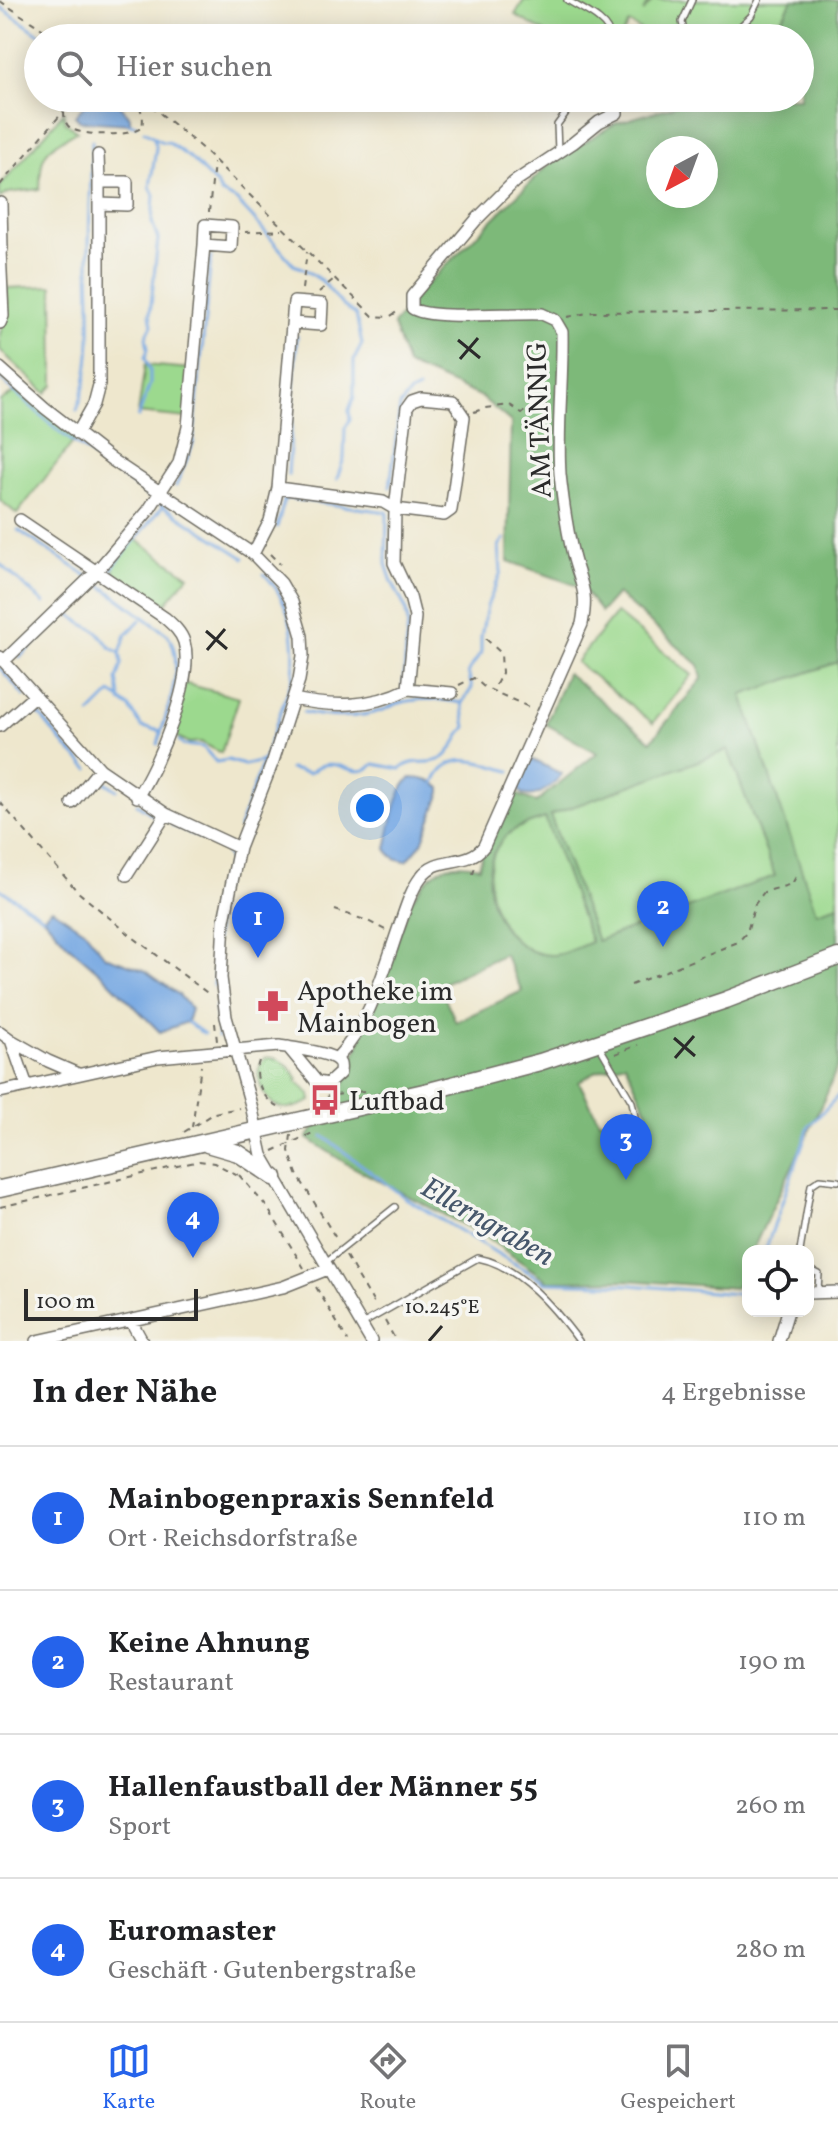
<!DOCTYPE html>
<html lang="de">
<meta charset="utf-8">
<style>
:root{--surface:#fff;--page:#f2f2f2;--text:#202124;--muted:#757577;--line:#e0e0e0;--accent:#2563eb}
body{margin:0;font-family:Vollkorn,serif;background:var(--page);color:var(--text)}
.controls{position:absolute;right:24px;bottom:24px;display:grid;overflow:hidden;border-radius:16px;box-shadow:0 4px 20px #0003}
.controls button{width:72px;height:72px;display:grid;place-items:center;padding:0;border:0;border-bottom:2px solid var(--line);background:var(--surface);color:var(--text);font:40px sans-serif}
.compass{position:absolute;left:646px;top:136px;width:72px;height:72px;border-radius:50%;background:var(--surface);box-shadow:0 4px 20px #0003;rotate:221deg}
.scale{position:absolute;left:24px;bottom:20px;width:174px;box-sizing:border-box;padding-left:8px;border:4px solid #2b2b2b;border-top:0;font-size:22px;line-height:28px;white-space:nowrap;color:#2b2b2b;-webkit-text-stroke:6px #f6f6f2;paint-order:stroke}
.you{position:absolute;left:370px;top:808px;width:28px;height:28px;margin:-20px;border:6px solid #fff;border-radius:50%;background:#1a73e8;box-shadow:0 0 0 12px #1a73e833}
.badge{display:grid;place-items:center;width:52px;height:52px;border-radius:50%;background:var(--accent);color:#fff;font-size:26px;font-weight:700}
.pin{position:absolute;translate:-50% -66px;filter:drop-shadow(0 2px 4px #0008)}
.pin::after{content:'';position:absolute;top:42px;width:28px;height:24px;background:inherit;clip-path:polygon(0 0,100% 0,50% 100%)}
.list{margin:0;padding:0;list-style:none}
h2{display:flex;justify-content:space-between;align-items:center;height:104px;margin:0;padding:0 32px;font-size:34px}
h2 small{font-size:26px;font-weight:400;color:var(--muted)}
.list li{display:grid;grid-template-columns:52px 1fr auto;gap:24px;align-items:center;box-sizing:border-box;height:144px;padding:0 32px;border-top:2px solid var(--line)}
.list b{display:block;font-size:30px;white-space:nowrap}
.list p{margin:0;font-size:26px;white-space:nowrap;color:var(--muted)}
.list em{font-size:26px;font-style:normal;color:var(--muted)}
.icon{flex:none;width:44px;height:44px;fill:none;stroke:currentColor;stroke-width:2;stroke-linecap:round;stroke-linejoin:round}
.map{position:relative;flex:none;width:838px;height:1341px;overflow:hidden}
.search{position:absolute;background:var(--surface);box-shadow:0 4px 20px #0003;left:24px;right:24px;top:24px;height:88px;display:flex;align-items:center;gap:20px;box-sizing:border-box;padding:0 28px;border-radius:44px;color:var(--muted);font-size:30px}
.sheet{height:680px;background:var(--surface)}
nav{display:flex;justify-content:space-around;align-items:center;box-sizing:border-box;height:112px;border-top:2px solid var(--line);background:var(--surface);font-size:22px;color:var(--muted)}
nav a{display:grid;justify-items:center;gap:4px}
nav .on{color:var(--accent)}
.map>svg:first-child{display:block}
.green{fill:#9cd98e;stroke:#64825c;stroke-width:2}
.forest{fill:#7db979;stroke:#547252;stroke-width:2;fill-rule:evenodd}
.water{fill:#77a8e2;stroke:#516a86;stroke-width:2}
.lines{fill:none;stroke-linecap:round;stroke-linejoin:round}
.stream{stroke:#77a8e2;stroke-width:3}
.service-casing{stroke:#6f6d64;stroke-width:8}
.minor-casing{stroke:#6f6d64;stroke-width:14}
.secondary-casing{stroke:#6f6d64;stroke-width:19}
.path{stroke:#6f6d64;stroke-width:2;stroke-dasharray:6 6;stroke-linecap:butt}
.service{stroke:#fff;stroke-width:5}
.minor{stroke:#fff;stroke-width:11}
.secondary{stroke:#fff;stroke-width:16}
.ticks{fill:none;stroke:#2b2b2b;stroke-width:3}
.labels{text-anchor:middle;stroke-width:7;stroke-linejoin:round;paint-order:stroke}
.street-label{font-size:28px;fill:#2b2b2b;stroke:#f6f6f2}
.poi-label{font-size:28px;fill:#2b2b2b;stroke:#f6f6f2;text-anchor:start}
.water-label{font-size:30px;font-style:italic;fill:#46576b;stroke:#f6f6f2}
.ticks-label{font-size:20px;text-anchor:middle;fill:#2b2b2b;stroke:#f6f6f2;stroke-width:7;stroke-linejoin:round;paint-order:stroke}
</style>
<div class="map">
<svg width="838" height="1341" viewBox="0 0 838 1341">
<rect width="100%" height="100%" fill="#f6f6f2"/>
<filter id="ink" filterUnits="userSpaceOnUse"><feTurbulence type="fractalNoise" baseFrequency=".0125" numOctaves="2"/><feDisplacementMap in="SourceGraphic" scale="16" xChannelSelector="R" yChannelSelector="G"/><feConvolveMatrix kernelMatrix="1 2 1 2 8 2 1 2 1" color-interpolation-filters="sRGB"/></filter>
<filter id="wash" filterUnits="userSpaceOnUse"><feTurbulence type="fractalNoise" baseFrequency=".006" numOctaves="4" result="noise"/><feDisplacementMap in="SourceGraphic" scale="32" xChannelSelector="R" yChannelSelector="G"/><feGaussianBlur stdDeviation="1.8" result="paint"/><feColorMatrix in="noise" values="0 0 0 0 0 0 0 0 0 0 0 0 0 0 0 0 0 1.4 0 .05"/><feComposite in="paint" operator="in"/></filter>
<g filter="url(#wash)">
<rect width="100%" height="100%" fill="#eee7cd"/>
<path class="green" d="M524,0H649L643,12L653,0H792L785,14L765,38H654L629,23L620,38H555L515,15Z
M64,112L65,122L77,131C44,150 41,150 40,189L8,193L0,198V186Z
M53,286L54,385L46,393L0,350V334L8,311L7,288Z
M145,365L191,369L187,418L138,413Z
M20,389L78,436L17,514L0,500V401Z
M134,538L189,576L161,609L114,576V562Z
M616,613L692,675L653,723L576,662Z
M838,662V905L816,913L742,695Z
M183,683L239,698L221,753L201,742L189,743L169,733Z
M728,750L775,876L597,942L550,815Z
M545,817L592,942C580,946 563,956 551,956C497,954 466,865 511,832C520,825 535,822 545,817Z
M265,1058C283,1056 288,1066 298,1079L296,1081L310,1094L311,1101C302,1105 290,1111 279,1107C262,1102 251,1070 265,1058Z"/>
<path class="forest" d="M792,0H838V662L742,695L816,912L838,905V1064L827,1093L752,1251H748V1260L735,1288L628,1280L548,1281L483,1235L347,1164L307,1138L343,1088L411,902C426,875 446,857 479,867L482,855L513,793L536,802L597,753L546,724L567,673L651,741L702,679L699,665L617,594L601,612L581,587L508,561L511,422L480,396L407,365L393,325L419,292L549,164L616,123L671,107L689,98H800V38H765L785,14ZM658,148H706V196H658ZM728,750L775,876L597,941L550,815ZM545,818L591,942C580,946 562,956 550,955C496,953 465,865 511,832C520,825 535,822 545,818ZM504,954L522,991L456,1022L439,985ZM625,1063L649,1115L599,1121L579,1082L595,1072Z"/>
<path class="water" d="M91,98H113L130,117V124L80,121L75,116Z
M531,759L562,774C552,787 528,807 517,787Z
M411,778C422,778 433,781 441,788V792L422,843L407,861C397,860 391,857 386,849C390,831 396,788 411,778Z
M52,909L85,931L105,956L144,970L179,995L191,1009L187,1022L160,1032L105,977L68,945L43,917Z"/>
<g class="lines">
<path class="stream" d="M0,7L45,38
M130,124L136,125
M144,131L162,142H168L190,158L217,185L221,193L236,200L252,217L294,265L304,269L322,281L342,305L356,315L362,344L354,360V397L349,410L350,420L345,428L344,458L337,479
M0,379L61,433L151,498
M77,410C96,361 89,309 89,258C89,219 91,180 92,141
M138,417L150,384V370L145,358L148,349L146,337L152,325L150,314L158,239L152,222L154,195L150,187L156,148L154,138
M288,475L297,336
M176,486L193,444L211,257
M390,487L400,406L410,393L418,389
M157,502L244,558
M277,527L285,498L387,512L386,564L392,582L405,607L408,623L403,687
M18,530L99,584L168,635C187,665 166,711 158,744
M0,564L44,603
M107,574L163,506
M67,611L81,623L97,631L110,647L120,653L122,664L117,679L121,701L130,708L142,727L161,731
M120,653L126,635L140,620
M20,657L99,583
M0,668L24,696
M34,708L67,748L89,769
M303,712C328,718 358,719 383,710C389,708 394,704 400,703C420,697 443,699 462,703
M90,714L111,693L119,698
M179,741L183,745L203,747L216,762L228,760L244,765L264,761
M290,769L309,773C313,771 316,768 320,766C341,758 357,782 374,764L401,769
M401,769C413,757 429,767 443,758C453,752 457,737 466,727L462,703L472,688L468,672L481,653V637L487,606L501,572L499,546L504,539
M102,780L117,790
M434,783C450,747 481,763 510,771
M137,804L155,816
M172,825L218,846
M239,828L293,677C296,640 292,602 264,574
M0,889L43,917
M221,891L229,860L224,849
M215,940L218,907
M214,986V957
M216,1006L218,1037
M187,1022L204,1034
M323,1136L407,1199L545,1282L630,1285L748,1295
M765,1251L809,1126L838,1096"/>
</g>
</g>
<g filter="url(#ink)">
<g class="lines">
<defs>
<path id="service" d="M567,0C581,9 610,20 610,38
M691,38L684,31L682,22L692,0
M728,38L751,16L759,0
M558,151L557,125L577,98
M598,1044L632,1102L636,1122
M800,1251L811,1185L820,1179L838,1181
M327,1261L395,1207
M808,1269L819,1274L818,1290
M362,1324L478,1258C520,1266 555,1309 579,1341"/>
<path id="minor" d="M98,155L99,182
M99,182H127V205L99,204Z
M1,203L2,249
M205,225L232,227L231,247L204,245Z
M0,249L3,316L0,323
M0,368L45,408L112,460L253,554L281,583L292,602L302,636L303,656L299,680L273,761L239,848L224,920L221,978L226,1017L251,1105L262,1155L371,1341
M421,398L453,401L464,417L451,510L444,515L395,509L407,408L412,401Z
M77,434L94,404L99,385V204
M278,488L383,502L395,509L394,563L410,597L415,617L408,689C371,708 332,707 293,699
M20,520L165,618C173,625 181,632 184,642C195,679 158,765 137,797
M253,554L270,521L278,488L294,302L322,304L321,325L293,323
M0,657L100,769L166,814L239,848
M4,661L95,573L148,511L179,463L188,427L204,245
M408,689L452,693
M0,726L34,696
M72,803L100,769
M127,875L166,814
M0,1032L11,1040L27,1086
M11,1040L48,1061L78,1074
M336,1059C370,1024 383,973 399,927C405,911 410,891 421,877C437,854 467,868 484,846L582,624C588,593 582,587 574,559C567,531 563,502 560,474C557,427 563,379 562,332L555,320L542,314C515,312 429,321 412,308V296L476,220L514,182L573,143L599,122L617,113
M0,1092L158,1057L279,1046C291,1048 330,1052 338,1061C342,1065 340,1068 340,1073L328,1084L317,1082L288,1047
M808,1293L838,1292
M131,1321L142,1341
M37,1341L283,1287L328,1269
M779,1341L788,1311"/>
<path id="secondary" d="M207,1144L238,1153L274,1177
M0,1189L433,1090L540,1062L726,1000L838,957"/>
</defs>
<use href="#service" class="service-casing"/>
<use href="#minor" class="minor-casing"/>
<use href="#secondary" class="secondary-casing"/>
<path class="path" d="M0,1L56,38
M142,98L205,151L373,316L389,317L400,310
M64,111C64,118 65,125 72,129C85,136 132,137 142,127C145,113 140,105 128,98
M0,185L75,98
M209,212L214,163
M245,232L282,230
M302,289L307,252
M319,292L335,278
M567,317L593,312L838,310
M474,412L485,408L509,405L521,413L541,405H550
M270,554L280,564
M486,639L501,653L502,673L493,690
M459,685L474,678L484,687L531,708
M0,802L78,892L134,938L210,995
M473,874L475,867
M335,910L368,921L385,930
M631,985L738,942L747,932L755,904L764,892L792,884L798,873
M215,1023L217,1041
M615,1054L638,1045
M259,1061C252,1079 265,1105 284,1109
M335,1095L364,1091
M316,1101L328,1096
M192,1127L201,1066
M184,1132L214,1113L239,1108
M291,1135L289,1151L297,1174L337,1240
M273,1151L315,1132
M239,1175L267,1207L304,1268
M0,1207L199,1161L214,1163L238,1175L241,1171
M346,1256L375,1305
M316,1287L348,1341
M385,1321L396,1341"/>
<use href="#service" class="service"/>
<use href="#minor" class="minor"/>
<use href="#secondary" class="secondary"/>
</g>
</g>
<path class="ticks" d="M458,340L480,358M460,359L478,338M206,631L227,649M207,650L225,629M674,1038L695,1056M675,1058L694,1036M429,1341L442,1326"/>
<defs>
<symbol id="pharmacy-bare" viewBox="-9 -9 18 18"><path d="M-2-6h4v4h4v4h-4v4h-4v-4h-4v-4h4Z" fill="#d1495b" stroke="#f6f6f2" stroke-width="2.5" paint-order="stroke"/></symbol>
<symbol id="bus-bare" viewBox="-9 -9 18 18"><path d="M-5-6H5V4H4V6H2V4H-2V6H-4V4H-5ZM-3.5-4V0h7V-4ZM-3.5 1.2v1.5H-2V1.2ZM2 1.2v1.5H3.5V1.2Z" fill="#d1495b" stroke="#f6f6f2" stroke-width="2.5" paint-order="stroke"/></symbol>
</defs>
<g fill-rule="evenodd">
<use href="#pharmacy-bare" x="251" y="984" width="44" height="44"/>
<use href="#bus-bare" x="303" y="1078" width="44" height="44"/>
</g>
<g class="labels">
<g class="street-label">
<text transform="translate(538 420) rotate(-92)" y="10">AM TÄNNIG</text>
</g>
<g class="poi-label">
<text x="297" y="1000">Apotheke im<tspan x="297" dy="32">Mainbogen</tspan></text>
<text x="349" y="1110">Luftbad</text>
</g>
<g class="water-label">
<text transform="translate(488 1221) rotate(30)" y="10">Ellerngraben</text>
</g>
</g>
<g class="ticks-label">
<text x="442" y="1313">10.245°E</text>
</g>
</svg>
<div class="controls">
<button><svg class="icon" aria-label="locate" viewBox="0 0 24 24"><circle cx="12" cy="12" r="6"/><path d="M12 2v4M12 18v4M2 12h4M18 12h4"/></svg></button>
</div>
<svg class="compass" viewBox="-18 -18 36 36"><path d="M0-13l5 13h-10z" fill="#e53935"/><path d="M0 13l5-13h-10z" fill="#757577"/></svg>
<div class="scale">100 m</div>
<div class="you"></div>
<div class="pin badge" style="left:258px;top:958px">1</div>
<div class="pin badge" style="left:663px;top:947px">2</div>
<div class="pin badge" style="left:626px;top:1180px">3</div>
<div class="pin badge" style="left:193px;top:1258px">4</div>
<div class="search"><svg class="icon" aria-label="search" viewBox="0 0 24 24"><circle cx="10" cy="10" r="6"/><path d="M15 15l6 6"/></svg>Hier suchen</div>
</div>
<section class="sheet">
<h2>In der Nähe<small>4 Ergebnisse</small></h2>
<ul class="list">
<li><span class="badge">1</span><div><b>Mainbogenpraxis Sennfeld</b><p>Ort · Reichsdorfstraße</p></div><em>110 m</em></li>
<li><span class="badge">2</span><div><b>Keine Ahnung</b><p>Restaurant</p></div><em>190 m</em></li>
<li><span class="badge">3</span><div><b>Hallenfaustball der Männer 55</b><p>Sport</p></div><em>260 m</em></li>
<li><span class="badge">4</span><div><b>Euromaster</b><p>Geschäft · Gutenbergstraße</p></div><em>280 m</em></li>
</ul>
</section>
<nav>
<a class="on"><svg class="icon" aria-label="map" viewBox="0 0 24 24"><path d="M3 6l6-2 6 2 6-2v14l-6 2-6-2-6 2zM9 4v14M15 6v14"/></svg>Karte</a>
<a><svg class="icon" aria-label="directions" viewBox="0 0 24 24"><path d="M12 3l9 9-9 9-9-9zM9 14v-3h6M13 9l2 2-2 2"/></svg>Route</a>
<a><svg class="icon" aria-label="saved" viewBox="0 0 24 24"><path d="M7 4h10v16l-5-4-5 4z"/></svg>Gespeichert</a>
</nav>
